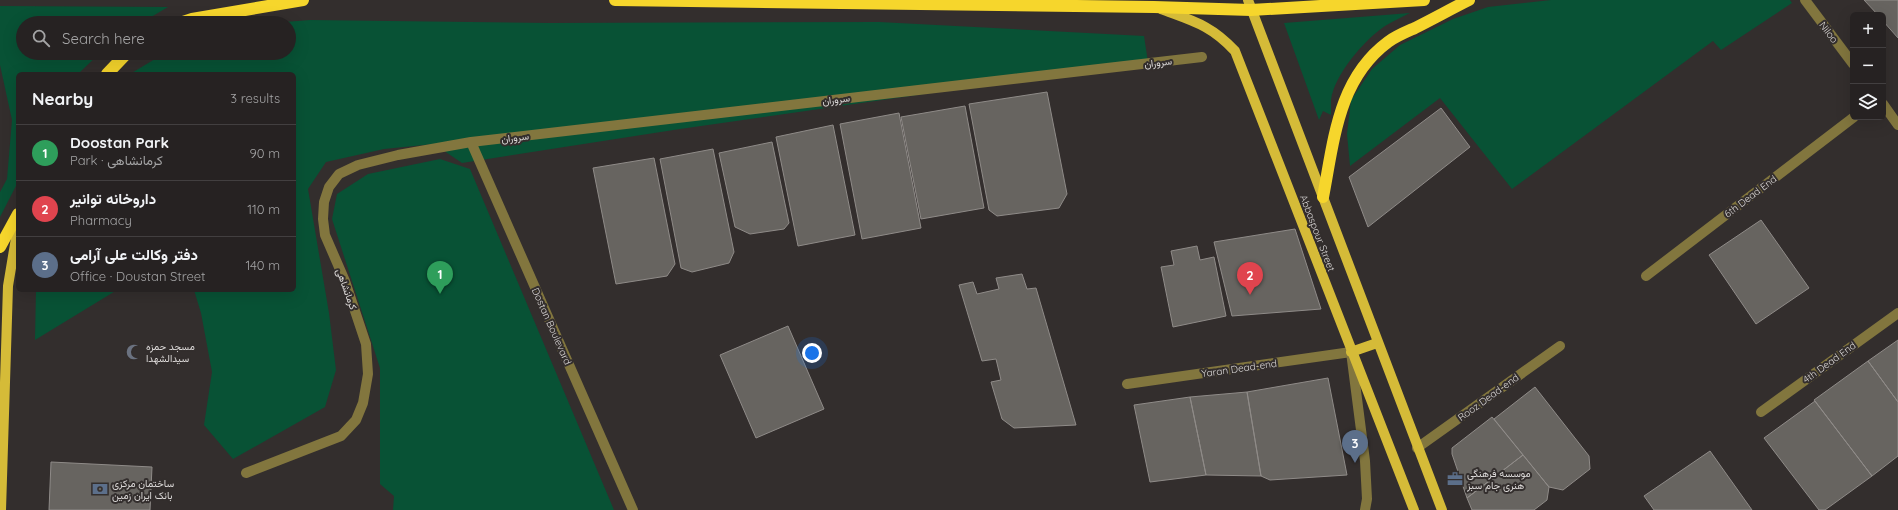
<!DOCTYPE html>
<meta charset="utf-8">
<style>
:root{--surface:#262222;--page:#322f2f;--text:#f1f3f6;--muted:#a4a4a5;--line:#423f40;--accent:#8c9099}
body{margin:0;font-family:Quicksand,Vazirmatn,sans-serif;background:var(--page);color:var(--text)}
.controls{position:absolute;right:12px;top:12px;display:grid;overflow:hidden;border-radius:6px;box-shadow:0 4px 16px #0002}
.controls button{width:36px;height:36px;display:grid;place-items:center;padding:0;border:0;border-bottom:1px solid var(--line);background:var(--surface);color:var(--text);font:20px sans-serif}
.you{position:absolute;left:812px;top:353px;width:14px;height:14px;margin:-10px;border:3px solid #fff;border-radius:50%;background:#1a73e8;box-shadow:0 0 0 6px #1a73e833}
.badge{display:grid;place-items:center;width:26px;height:26px;border-radius:50%;background:var(--accent);color:#fff;font-size:13px;font-weight:700}
.pin{position:absolute;translate:-50% -33px;filter:drop-shadow(0 1px 2px #0008)}
.pin::after{content:'';position:absolute;top:21px;width:14px;height:12px;background:inherit;clip-path:polygon(0 0,100% 0,50% 100%)}
.list{margin:0;padding:0;list-style:none}
h2{display:flex;justify-content:space-between;align-items:center;height:52px;margin:0;padding:0 16px;font-size:17px}
h2 small{font-size:13px;font-weight:400;color:var(--muted)}
.list li{display:grid;grid-template-columns:26px 1fr auto;gap:12px;align-items:center;box-sizing:border-box;height:56px;padding:0 16px;border-top:1px solid var(--line)}
.list b{display:block;font-size:15px;white-space:nowrap}
.list p{margin:0;font-size:13px;white-space:nowrap;color:var(--muted)}
.list em{font-size:13px;font-style:normal;color:var(--muted)}
.icon{flex:none;width:22px;height:22px;fill:none;stroke:currentColor;stroke-width:2;stroke-linecap:round;stroke-linejoin:round}
.map{position:relative;flex:none;width:1898px;height:510px;overflow:hidden}
.search{position:absolute;background:var(--surface);box-shadow:0 4px 16px #0002;left:16px;top:16px;width:280px;height:44px;display:flex;align-items:center;gap:10px;box-sizing:border-box;padding:0 14px;border-radius:22px;color:var(--muted);font-size:15px}
.panel{position:absolute;background:var(--surface);box-shadow:0 4px 16px #0002;left:16px;top:72px;width:280px;height:220px;border-radius:6px}
.map>svg:first-child{display:block}
.green{fill:#085235}
.building{fill:#676460;stroke:#8f8b88}
.lines{fill:none;stroke-linecap:round;stroke-linejoin:round}
.minor{stroke:#82763e;stroke-width:10}
.major{stroke:#d5bb38;stroke-width:10}
.highway{stroke:#f6d62c;stroke-width:12}
.labels{text-anchor:middle;stroke-width:4;stroke-linejoin:round;paint-order:stroke}
.street-label{font-size:10px;fill:#dddad9;stroke:#332e2d}
.poi-label{font-size:10px;fill:#dddad9;stroke:#332e2d;text-anchor:start}
</style>
<div class="map">
<svg width="1898" height="510" viewBox="0 0 1898 510">
<rect width="100%" height="100%" fill="#332e2d"/>
<path class="green" d="M1551,0H1790L1792,3L1721,50L1713,41L1512,189L1440,98L1350,166L1347,134L1351,100L1372,69L1400,45L1453,19L1488,7Z
M0,6L168,7L141,23H23V53H100L78,74H18V182L0,217V192L7,179L12,120L0,65Z
M1410,13C1402,17 1393,21 1385,26C1365,39 1334,75 1331,100C1331,105 1331,110 1331,115L1323,111L1319,120L1284,23Z
M310,20L550,23L879,22L1144,36L1148,62L680,129L462,163L434,144L384,149L326,162L308,189L329,313L336,370L325,407L233,459L204,425L212,372L201,313L194,290H294V74H130L165,53H289V23H272Z
M440,159L470,169L614,510H393L394,496L380,484V368L332,219L337,194L368,174Z
M36,290H117L35,340Z"/>
<path class="building" d="M1864,0H1898V38L1883,21V15H1878Z
M1047,92L1067,194L1059,208L997,216L989,210L969,104Z
M965,106L984,208L921,219L901,117Z
M1441,108L1470,147L1368,227L1349,177Z
M899,113L921,228L862,239L840,124Z
M833,125L855,235L798,246L776,137Z
M772,142L789,223L784,229L750,234L735,227L719,153Z
M713,149L734,252L729,263L692,272L681,268L660,159Z
M654,158L675,264L667,276L616,284L593,168Z
M1761,220L1809,288L1756,324L1709,255Z
M1295,229L1321,309L1232,316L1214,242Z
M1197,246L1200,260L1214,257L1226,316L1173,327L1161,267L1174,265L1171,251Z
M1022,274L1027,289L1036,288L1076,425L1014,428L1002,419L991,382L1001,380L996,359L982,361L959,285L973,282L977,294L999,289L996,278Z
M788,326L824,409L756,438L720,355Z
M1898,340V402L1868,361Z
M1868,361L1898,402V456L1872,476L1814,400Z
M1328,378L1347,475L1270,480L1261,476L1247,392Z
M1535,387L1589,456L1590,469L1563,490L1549,487L1494,419Z
M1247,392L1261,476L1206,475L1190,397Z
M1190,397L1206,475L1150,482L1134,405Z
M1815,401L1872,476L1825,510H1819L1764,438Z
M1492,417L1523,455L1467,498L1452,454V448Z
M1710,451L1752,510H1654L1644,496Z
M1523,455L1549,487L1547,500L1534,510H1472L1467,498Z
M51,462L152,467L150,510H49Z"/>
<g class="lines">
<path class="minor" d="M1805,0L1853,64
M1883,104L1898,125
M471,142L633,510
M1646,276L1854,117
M1127,384L1351,352L1365,461L1367,499L1365,510
M1761,412L1898,313
M1417,448L1560,346
M246,473L341,436L356,420L363,403L368,374L366,344L345,281L325,235L323,219L324,202L329,187L339,174L358,165L398,155L471,142L1202,57"/>
<path class="major" d="M1248,0L1442,510
M1161,9C1193,21 1211,25 1235,51L1414,510
M1351,352L1377,343
M1,510L8,286L18,226"/>
<path class="highway" d="M615,0L1154,7L1251,10L1424,0
M180,23L192,19L303,0
M107,74L127,53
M1323,197C1334,140 1338,79 1388,42C1396,36 1406,32 1415,28C1433,19 1451,9 1469,0
M0,247L18,214"/>
</g>
<defs>
<symbol id="mosque-bare" viewBox="-9 -9 18 18"><path d="M3.5-4.9A6 6 0 1 0 3.5 4.9A5 5 0 1 1 3.5-4.9Z" fill="#6b7280" stroke="#332e2d" stroke-width="2.5" paint-order="stroke"/></symbol>
<symbol id="office-bare" viewBox="-9 -9 18 18"><path d="M-6-3h4V-5.5h4V-3h4V5H-6ZM-1-4.5V-3h2v-1.5ZM-6 0V1H6V0Z" fill="#5c6f8a" stroke="#332e2d" stroke-width="2.5" paint-order="stroke"/></symbol>
<symbol id="bank-bare" viewBox="-9 -9 18 18"><path d="M-6-4H6V4H-6ZM0-2.3a2.3 2.3 0 1 0 0 4.6a2.3 2.3 0 1 0 0-4.6Z" fill="#5c6f8a" stroke="#332e2d" stroke-width="2.5" paint-order="stroke"/></symbol>
</defs>
<g fill-rule="evenodd">
<use href="#mosque-bare" x="123" y="341" width="22" height="22"/>
<use href="#office-bare" x="1444" y="468" width="22" height="22"/>
<use href="#bank-bare" x="89" y="478" width="22" height="22"/>
</g>
<g class="labels">
<g class="street-label">
<text transform="translate(1829 32) rotate(53)" y="4">Niloo</text>
<text transform="translate(1158 62) rotate(-7)" y="4">سروران</text>
<text transform="translate(836 99) rotate(-7)" y="4">سروران</text>
<text transform="translate(515 137) rotate(-7)" y="4">سروران</text>
<text transform="translate(1750 196) rotate(-37)" y="4">6th Dead End</text>
<text transform="translate(1318 233) rotate(69)" y="4">Abbaspour Street</text>
<text transform="translate(347 289) rotate(70)" y="4">کرمانشاهی</text>
<text transform="translate(552 326) rotate(66)" y="4">Dostan Boulevard</text>
<text transform="translate(1829 362) rotate(-36)" y="4">4th Dead End</text>
<text transform="translate(1239 368) rotate(-8)" y="4">Yaran Dead-end</text>
<text transform="translate(1488 397) rotate(-36)" y="4">Rooz Dead-end</text>
</g>
<g class="poi-label">
<text x="146" y="350">مسجد حمزه<tspan x="146" dy="12">سیدالشهدا</tspan></text>
<text x="1467" y="477">موسسه فرهنگی<tspan x="1467" dy="12">هنری جام سبز</tspan></text>
<text x="112" y="487">ساختمان مرکزی<tspan x="112" dy="12">بانک ایران زمین</tspan></text>
</g>
</g>
</svg>
<div class="controls">
<button>+</button>
<button>−</button>
<button><svg class="icon" aria-label="layers" viewBox="0 0 24 24"><path d="M12 4l9 5-9 5-9-5zM3 14l9 5 9-5"/></svg></button>
</div>
<div class="you"></div>
<div class="pin badge" style="left:440px;top:294px;background:#2e9e5b">1</div>
<div class="pin badge" style="left:1250px;top:295px;background:#e0444e">2</div>
<div class="pin badge" style="left:1355px;top:463px;background:#5c6f8a">3</div>
<div class="search"><svg class="icon" aria-label="search" viewBox="0 0 24 24"><circle cx="10" cy="10" r="6"/><path d="M15 15l6 6"/></svg>Search here</div>
<section class="panel">
<h2>Nearby<small>3 results</small></h2>
<ul class="list">
<li><span class="badge" style="background:#2e9e5b">1</span><div><b>Doostan Park</b><p>Park · کرمانشاهی</p></div><em>90 m</em></li>
<li><span class="badge" style="background:#e0444e">2</span><div><b>داروخانه توانیر</b><p>Pharmacy</p></div><em>110 m</em></li>
<li><span class="badge" style="background:#5c6f8a">3</span><div><b>دفتر وکالت علی آرامی</b><p>Office · Doustan Street</p></div><em>140 m</em></li>
</ul>
</section>
</div>
